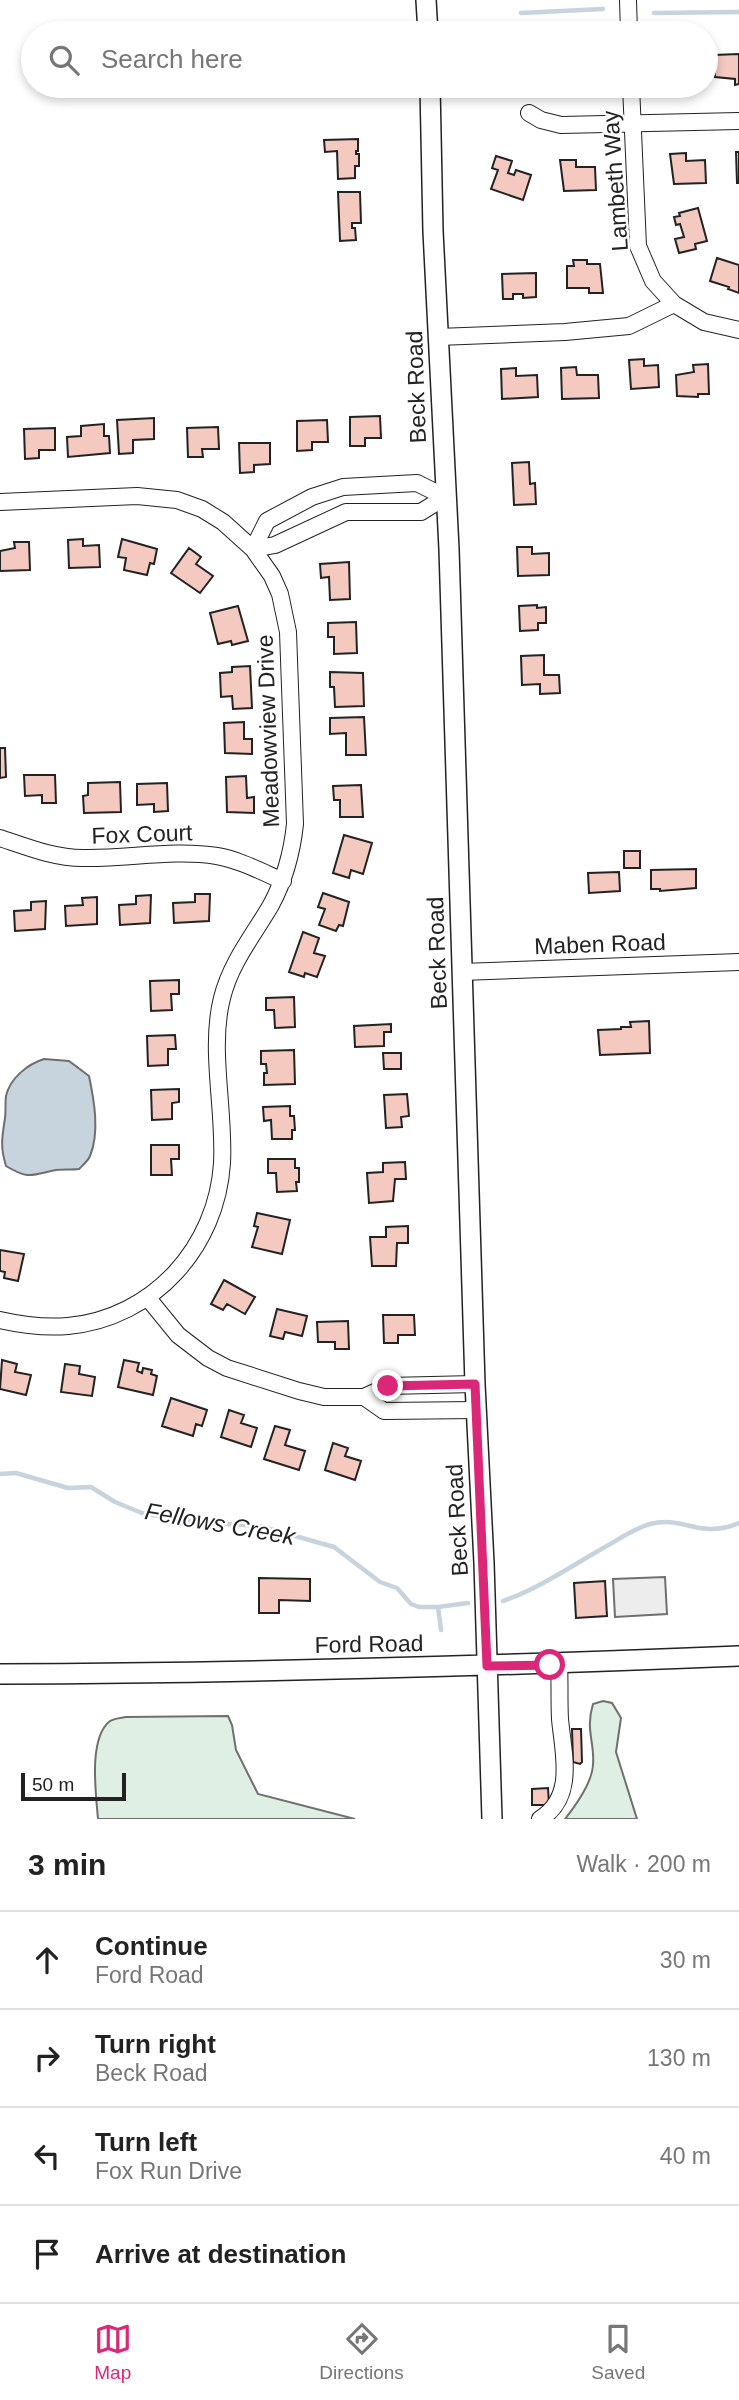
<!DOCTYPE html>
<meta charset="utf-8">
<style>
:root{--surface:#fff;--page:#f2f2f2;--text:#222;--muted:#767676;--line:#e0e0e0;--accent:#db2777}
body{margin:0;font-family:Arial,sans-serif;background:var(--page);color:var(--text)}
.scale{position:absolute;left:21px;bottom:18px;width:105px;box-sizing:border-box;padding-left:7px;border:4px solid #222;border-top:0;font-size:19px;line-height:24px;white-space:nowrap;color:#222;-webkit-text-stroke:5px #fff;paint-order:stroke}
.stop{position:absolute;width:21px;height:21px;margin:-16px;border:5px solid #db2777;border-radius:50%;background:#fff}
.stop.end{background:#db2777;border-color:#fff;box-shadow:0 2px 7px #0008}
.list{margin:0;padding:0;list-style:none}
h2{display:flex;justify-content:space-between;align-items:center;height:91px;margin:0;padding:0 28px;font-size:30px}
h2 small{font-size:23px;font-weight:400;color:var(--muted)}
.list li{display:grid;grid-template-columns:46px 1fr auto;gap:21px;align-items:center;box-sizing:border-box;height:98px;padding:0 28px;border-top:2px solid var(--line)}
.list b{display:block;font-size:26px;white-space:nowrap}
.list p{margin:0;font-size:23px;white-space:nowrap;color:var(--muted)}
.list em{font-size:23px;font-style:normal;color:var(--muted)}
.icon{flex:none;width:38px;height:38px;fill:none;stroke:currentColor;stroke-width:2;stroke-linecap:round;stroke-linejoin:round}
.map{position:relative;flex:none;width:739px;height:1819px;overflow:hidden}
.search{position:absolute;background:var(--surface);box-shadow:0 4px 10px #0003;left:21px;right:21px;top:21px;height:77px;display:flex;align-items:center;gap:18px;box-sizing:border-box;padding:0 24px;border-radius:38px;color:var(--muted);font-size:26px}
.sheet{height:483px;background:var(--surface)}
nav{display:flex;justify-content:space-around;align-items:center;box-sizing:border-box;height:98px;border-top:2px solid var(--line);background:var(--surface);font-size:19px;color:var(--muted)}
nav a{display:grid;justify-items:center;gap:4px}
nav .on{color:var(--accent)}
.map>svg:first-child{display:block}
.green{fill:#e0efe3;stroke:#6f6f6f;stroke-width:2}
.parking{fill:#ededed;stroke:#6f6f6f;stroke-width:2}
.water{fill:#c7d3dd;stroke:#6f6f6f;stroke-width:2}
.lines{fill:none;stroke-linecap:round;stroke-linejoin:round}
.stream{stroke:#c7d3dd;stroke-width:4.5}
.building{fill:#f3c9c0;stroke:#222;stroke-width:2}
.minor-casing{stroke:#222;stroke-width:18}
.major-casing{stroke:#222;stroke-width:22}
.minor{stroke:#fff;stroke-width:16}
.major{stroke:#fff;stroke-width:19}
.route{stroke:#db2777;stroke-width:9}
.labels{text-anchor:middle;stroke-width:5;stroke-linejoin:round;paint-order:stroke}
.street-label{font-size:23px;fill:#222;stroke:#fff}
.water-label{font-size:24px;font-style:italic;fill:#222;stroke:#fff}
</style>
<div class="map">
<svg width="739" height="1819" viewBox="0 0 739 1819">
<rect width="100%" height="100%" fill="#fff"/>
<path class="green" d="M603,1701L612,1703L621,1718L616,1752L637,1819H565C576,1805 592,1783 593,1765C595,1742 585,1730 593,1704Z
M228,1716L232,1725L236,1750L258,1794L355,1819H98C96,1794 88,1738 110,1721C115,1718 121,1718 126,1717Z"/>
<path class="parking" d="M665,1577L667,1614L615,1617L613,1579Z"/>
<path class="water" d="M44,1059L69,1061L89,1076C94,1100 100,1132 90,1156C88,1161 83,1165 79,1169C71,1170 63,1169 56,1170C32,1175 29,1180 6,1166C0,1146 2,1138 5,1118C6,1111 5,1103 6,1096C10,1078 28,1064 44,1059Z"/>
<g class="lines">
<path class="stream" d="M521,13L603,9
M654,13L739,12
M0,1474L16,1473L68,1488L91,1487L115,1502L142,1513L195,1522L260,1526L334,1547L380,1582L397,1588L411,1604L419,1607H438L468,1603
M503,1601C537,1589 567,1569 598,1551C615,1542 632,1529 650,1524C684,1515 699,1540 739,1523
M438,1607L441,1630"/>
</g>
<path class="building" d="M739,54V84L735,85V79L715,77L714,55Z
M358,139V151H356V154H359V166H355V178L338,179L337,151L325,152L324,140Z
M736,152H739V183H737Z
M686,153V161L705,160L706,183L674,184L670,154Z
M496,156L512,161L508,173L514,175L516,170L531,175L523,200L491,189L498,170L492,168Z
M560,160H576V167H595L596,190L564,191Z
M338,192H360L361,223H352V228H355L356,240L340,241Z
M698,208L707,241L695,244L696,249L679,253L675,239L684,237L680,224L676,225L674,217L680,216L679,213Z
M717,258L739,265V293L728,289L729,287L710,281Z
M573,260H587V264H600L603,293H589V288H567V266H574Z
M536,273V297L523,298V294H513V299H503L502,274Z
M644,359V366L658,365L659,387L631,389L629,360Z
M708,364L709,394H698V397L677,396L676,375L694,372L693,365Z
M576,367L577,375H598L599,398L562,399L561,368Z
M516,368V376L537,375L538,397L502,399L501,369Z
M380,416L381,438H365V446H350V417Z
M154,418V439L133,440V453L119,454L117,420Z
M327,420L328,442H312V450L297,451V421Z
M104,424V436H109L110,453L68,457L67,437L81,436V426Z
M218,427L219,449H202L203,457H188L187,428Z
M55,428V450H39V458L25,459L24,429Z
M239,443H270V464L254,465V472L240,473Z
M529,462L530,484L535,483L536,504L514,505L512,463Z
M83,539V546L99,545L100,567L69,568L68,540Z
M122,539L157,549L154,564L150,563L147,575L124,570L126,558L118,557Z
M14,542H29L30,570L0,571V551L15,548Z
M517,547H532V554L549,553V575L518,576Z
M189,548L201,557L196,564L213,576L200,593L171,573Z
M349,562L350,599L330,600L329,577L321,578L320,564Z
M537,605V608L546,607V623H538V630L520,631L519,606Z
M238,606L248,641L232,645L231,641L218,644L210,613Z
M356,622L357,653L334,654V637H328V623Z
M544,655V675H559L560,693L540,694V684L522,685L521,656Z
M250,666L252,708L233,709L232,696L221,697L220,673L232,672V667Z
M330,672L363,673L364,706L335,707L334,687H330Z
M364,717L366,755H346V733L330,734V718Z
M244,722V739H252V754L225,753L224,723Z
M0,748H5L6,777L0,778Z
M24,775H55L56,803H42V795L25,796Z
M246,776L247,798L254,797V813L227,812L226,777Z
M120,782L121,812L84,813L83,796L88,795V783Z
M167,783L168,811L154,812V804L137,805V784Z
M361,785L363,817H340V800H334L333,786Z
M344,835L372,843L363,874L351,870L349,878L333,873Z
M624,851H640V868H624Z
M696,869V888L660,891V889H651V870Z
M619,872L620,891L589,893L588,873Z
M323,893L349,902L343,926L339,925L336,931L319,925L325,909L318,907Z
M195,894H210L209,921L174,923L173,903L195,902Z
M151,895L150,923L120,925L119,905L136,904V896Z
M97,897V924L66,926L65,906L83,905L82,898Z
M46,901L45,929L15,931L14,911L31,910V902Z
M303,932L319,938L314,953L325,956L317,977L305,973L304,977L289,972Z
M179,980V994H171L172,1010L151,1011L150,981Z
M294,997L295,1027L275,1028L274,1010H266V998Z
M649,1021L650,1053L600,1055L598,1030L621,1029V1027H631L630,1022Z
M391,1024V1032H384V1046L355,1047L354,1026Z
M175,1035L176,1049H168V1065L148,1066L147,1036Z
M294,1050L295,1084L264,1085V1073H267L266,1064H261V1051Z
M383,1053H401V1069H384Z
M179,1089V1102L172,1103V1119L152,1120L151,1090Z
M407,1094L409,1116L401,1117L402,1127L386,1128L384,1095Z
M290,1106V1116H294L295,1130H292V1139H272L271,1120L264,1121L263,1107Z
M151,1145H179V1159H171L172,1175H151Z
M268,1159H295V1168H299V1182H296L297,1191L277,1192L276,1173H268Z
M405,1162L406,1179H395L393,1201L369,1203L367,1173L383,1172V1163Z
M257,1213L290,1220L282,1254L252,1247L258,1227L254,1226Z
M408,1226V1243H397L396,1266H372L370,1237H386V1227Z
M0,1250L24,1254L18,1281L4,1278L5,1272L0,1271Z
M224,1280L255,1297L245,1314L227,1304L223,1310L211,1304Z
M277,1309L307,1316L302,1336L285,1332L283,1339L270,1336Z
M383,1315H414L415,1335H398V1343H384Z
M348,1321L349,1349H335V1342H318L317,1322Z
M2,1360L17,1364L15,1372L31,1375L26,1395L0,1389Z
M124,1360L139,1363L137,1371L142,1373L143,1368L152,1370L151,1374L157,1376L153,1395L118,1387Z
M65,1364L80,1366L79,1374L95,1377L92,1396L61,1392Z
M171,1398L207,1410L202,1426L196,1424L193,1436L162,1426Z
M229,1410L244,1415L241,1423L257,1428L251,1447L221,1437Z
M275,1426L290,1430L285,1445L305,1451L299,1470L264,1459Z
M333,1443L348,1448L345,1456L361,1461L355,1480L325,1470Z
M259,1578L310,1579V1601L279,1600V1613H259Z
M605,1581L607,1616L576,1618L574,1583Z
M572,1729H581L582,1762L580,1764L573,1762Z
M548,1788L549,1805H532V1789Z"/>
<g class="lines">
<defs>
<path id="minor" d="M628,0L629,33
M631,86L638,246L653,281L674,304
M529,113L541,120L561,125L739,121
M438,337L565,332L629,326L674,304L704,322L739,330
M0,502L137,496L177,500L202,509L223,522L253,549L272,576L280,594L288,632L295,824C292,853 285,879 271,905C253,936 231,962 222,998C209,1049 225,1110 222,1163C217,1246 154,1318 68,1326C45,1328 22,1325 0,1320
M253,549L267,521L312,497L343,487L417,483L445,497
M253,549L275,545L346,512H421L445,497
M0,838C27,847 54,858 83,858C128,859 173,849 217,856C240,860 262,872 283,881
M462,972L739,962
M147,1297L178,1335L208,1358L227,1368L299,1391L324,1397H364L388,1386L475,1384
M364,1397L384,1411L476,1410
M540,1819C576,1797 563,1753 560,1719C559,1701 560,1682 559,1664"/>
<path id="major" d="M426,0L428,33
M430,86L433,231L449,549L475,1384L484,1563L492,1819
M0,1674C246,1673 493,1666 739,1656"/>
</defs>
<use href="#minor" class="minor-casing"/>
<use href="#major" class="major-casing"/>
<use href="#minor" class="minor"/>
<use href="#major" class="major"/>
</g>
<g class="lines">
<path class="route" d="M388,1386L475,1384L487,1666L550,1665"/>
</g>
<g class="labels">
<g class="street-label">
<text transform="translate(615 181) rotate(-94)" y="8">Lambeth Way</text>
<text transform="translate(416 387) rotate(-92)" y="8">Beck Road</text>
<text transform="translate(268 731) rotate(-92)" y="8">Meadowview Drive</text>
<text transform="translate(142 834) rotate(-2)" y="8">Fox Court</text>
<text transform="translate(600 944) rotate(-2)" y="8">Maben Road</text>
<text transform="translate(437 953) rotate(-92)" y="8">Beck Road</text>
<text transform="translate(457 1520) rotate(-93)" y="8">Beck Road</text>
<text transform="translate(369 1644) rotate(-1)" y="8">Ford Road</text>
</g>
<g class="water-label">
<text transform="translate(220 1524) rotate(10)" y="8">Fellows Creek</text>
</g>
</g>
</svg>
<div class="scale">50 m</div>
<div class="stop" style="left:550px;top:1665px"></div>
<div class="stop end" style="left:388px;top:1386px"></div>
<div class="search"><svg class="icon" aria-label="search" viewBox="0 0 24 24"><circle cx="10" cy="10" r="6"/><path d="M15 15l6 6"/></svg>Search here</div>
</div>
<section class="sheet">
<h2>3 min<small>Walk · 200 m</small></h2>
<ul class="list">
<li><svg class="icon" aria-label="ahead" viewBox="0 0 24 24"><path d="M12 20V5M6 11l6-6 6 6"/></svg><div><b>Continue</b><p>Ford Road</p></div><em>30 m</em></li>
<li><svg class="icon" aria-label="right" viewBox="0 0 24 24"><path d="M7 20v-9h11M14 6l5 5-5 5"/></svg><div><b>Turn right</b><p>Beck Road</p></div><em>130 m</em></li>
<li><svg class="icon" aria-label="left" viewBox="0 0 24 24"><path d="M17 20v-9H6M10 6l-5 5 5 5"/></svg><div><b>Turn left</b><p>Fox Run Drive</p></div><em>40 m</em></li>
<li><svg class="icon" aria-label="arrive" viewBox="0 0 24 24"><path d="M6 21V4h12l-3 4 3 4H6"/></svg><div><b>Arrive at destination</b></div></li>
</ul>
</section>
<nav>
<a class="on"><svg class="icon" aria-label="map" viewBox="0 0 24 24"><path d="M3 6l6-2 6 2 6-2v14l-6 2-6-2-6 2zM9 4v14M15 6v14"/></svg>Map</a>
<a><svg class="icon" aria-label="directions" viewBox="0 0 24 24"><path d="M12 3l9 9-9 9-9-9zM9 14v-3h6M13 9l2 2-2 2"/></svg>Directions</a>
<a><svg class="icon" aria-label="saved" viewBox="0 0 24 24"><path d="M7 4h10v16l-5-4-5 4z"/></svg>Saved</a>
</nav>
